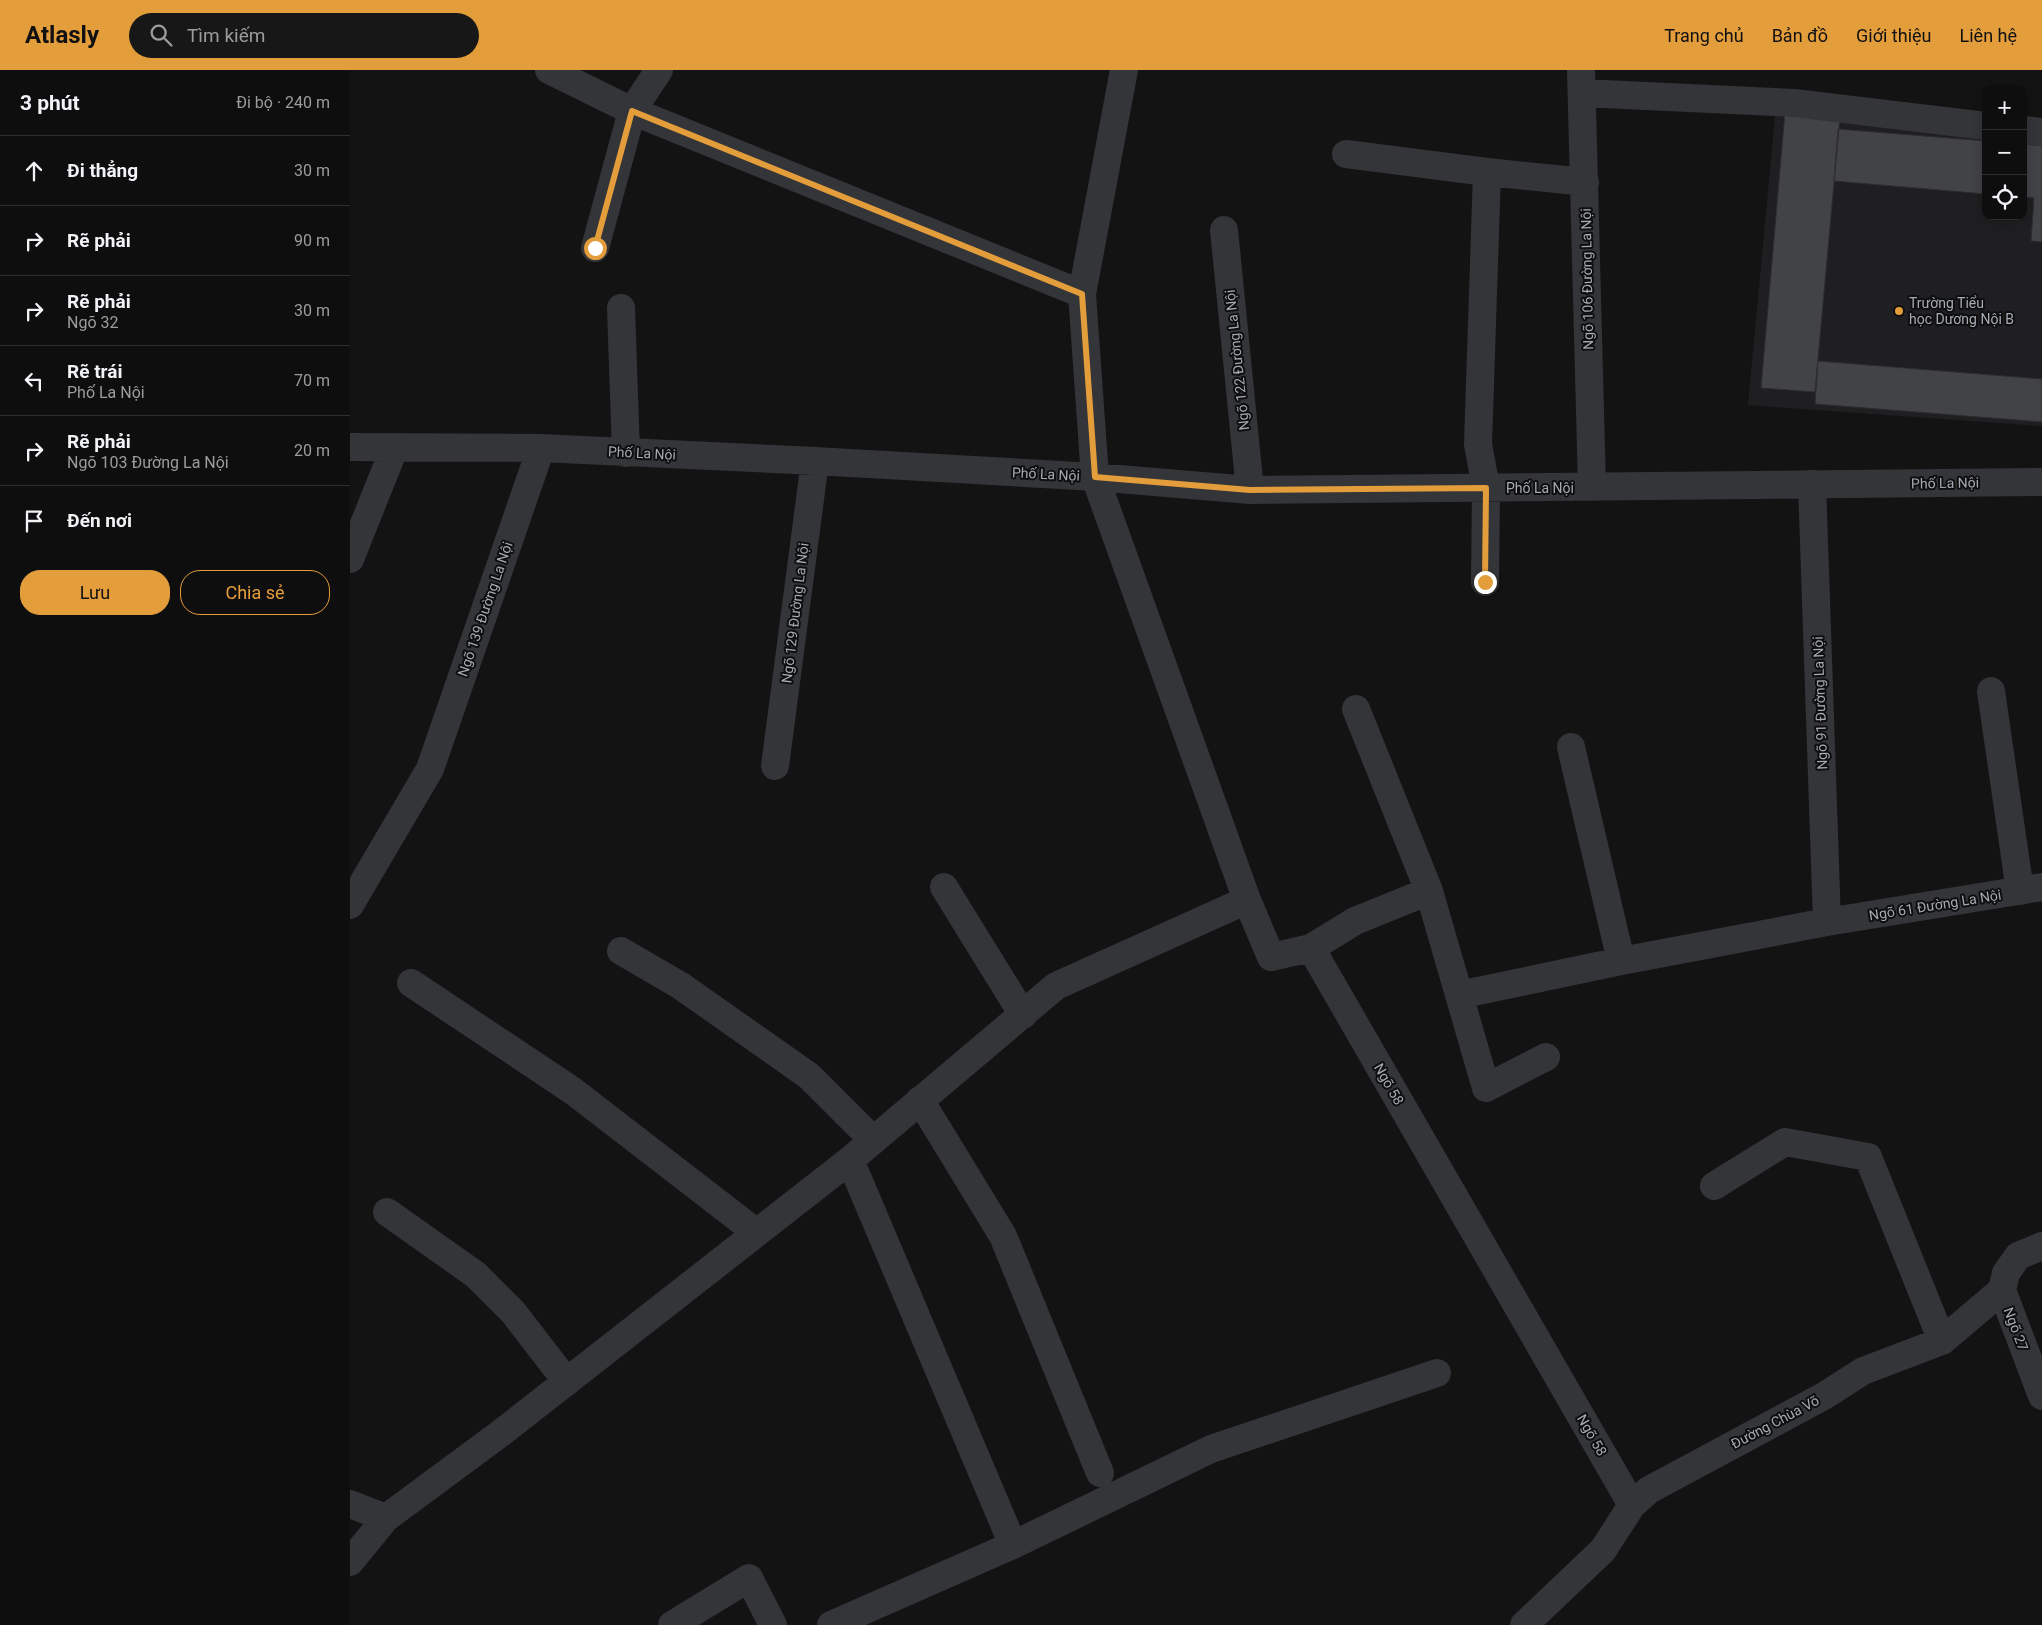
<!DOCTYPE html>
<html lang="vi">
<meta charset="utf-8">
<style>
:root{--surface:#0e0e0f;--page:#171718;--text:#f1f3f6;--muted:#9b9c9e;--line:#2e2e2f;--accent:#e49d3b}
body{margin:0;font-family:Roboto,sans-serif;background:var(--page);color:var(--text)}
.controls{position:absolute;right:15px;top:15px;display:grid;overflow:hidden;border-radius:10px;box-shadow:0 2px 12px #0003}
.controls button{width:45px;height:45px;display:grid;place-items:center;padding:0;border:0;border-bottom:1px solid var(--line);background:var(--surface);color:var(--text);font:25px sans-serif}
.stop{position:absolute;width:15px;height:15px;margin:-11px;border:4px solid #e49d3b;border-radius:50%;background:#fff}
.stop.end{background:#e49d3b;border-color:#fff;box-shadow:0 1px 5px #0008}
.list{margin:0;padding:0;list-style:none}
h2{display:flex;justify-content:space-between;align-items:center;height:65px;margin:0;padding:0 20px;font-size:21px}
h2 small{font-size:16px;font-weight:400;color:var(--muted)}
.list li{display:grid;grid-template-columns:32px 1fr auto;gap:15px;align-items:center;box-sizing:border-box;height:70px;padding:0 20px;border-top:1px solid var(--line)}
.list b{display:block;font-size:19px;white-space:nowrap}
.list p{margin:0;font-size:16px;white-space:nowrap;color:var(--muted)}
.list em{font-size:16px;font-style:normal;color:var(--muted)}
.actions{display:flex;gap:10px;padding:15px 20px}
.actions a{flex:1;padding:11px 0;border:1px solid var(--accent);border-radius:20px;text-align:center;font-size:18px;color:var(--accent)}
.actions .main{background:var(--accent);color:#111}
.icon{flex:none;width:28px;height:28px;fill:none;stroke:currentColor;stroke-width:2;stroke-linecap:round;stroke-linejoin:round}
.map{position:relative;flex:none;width:1692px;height:1555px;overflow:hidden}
header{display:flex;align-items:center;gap:30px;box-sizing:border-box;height:70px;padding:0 25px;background:var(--accent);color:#111}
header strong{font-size:24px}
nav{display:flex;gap:28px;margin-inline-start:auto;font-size:18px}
.search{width:350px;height:45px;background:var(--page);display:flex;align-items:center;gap:12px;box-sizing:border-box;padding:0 18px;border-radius:28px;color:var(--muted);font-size:19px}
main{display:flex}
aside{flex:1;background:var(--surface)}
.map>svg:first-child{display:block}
.built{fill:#1f1f21}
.building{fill:#424347;stroke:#2d2d30}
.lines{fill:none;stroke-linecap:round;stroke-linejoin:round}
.minor{stroke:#343539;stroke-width:28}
.route{stroke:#e49d3b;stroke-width:6}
.poi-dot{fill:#e49d3b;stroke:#0e0e0f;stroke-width:2}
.labels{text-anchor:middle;stroke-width:4;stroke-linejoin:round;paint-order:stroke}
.street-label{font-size:14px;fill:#a5abb3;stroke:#0e0e0f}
.poi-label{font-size:14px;fill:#a5abb3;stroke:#0e0e0f;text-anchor:start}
</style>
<header>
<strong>Atlasly</strong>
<div class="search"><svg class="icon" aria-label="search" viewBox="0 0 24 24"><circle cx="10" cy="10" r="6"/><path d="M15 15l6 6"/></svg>Tìm kiếm</div>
<nav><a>Trang chủ</a><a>Bản đồ</a><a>Giới thiệu</a><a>Liên hệ</a></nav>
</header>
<main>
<aside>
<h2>3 phút<small>Đi bộ · 240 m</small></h2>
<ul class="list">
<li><svg class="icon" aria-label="ahead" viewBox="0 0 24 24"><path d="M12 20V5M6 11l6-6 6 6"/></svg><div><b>Đi thẳng</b></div><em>30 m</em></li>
<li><svg class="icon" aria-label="right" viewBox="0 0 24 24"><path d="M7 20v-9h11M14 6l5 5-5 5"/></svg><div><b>Rẽ phải</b></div><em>90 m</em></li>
<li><svg class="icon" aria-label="right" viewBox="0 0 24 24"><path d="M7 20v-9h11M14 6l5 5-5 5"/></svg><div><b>Rẽ phải</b><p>Ngõ 32</p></div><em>30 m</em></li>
<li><svg class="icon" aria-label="left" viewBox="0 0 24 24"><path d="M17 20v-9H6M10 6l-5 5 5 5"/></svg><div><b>Rẽ trái</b><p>Phố La Nội</p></div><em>70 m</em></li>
<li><svg class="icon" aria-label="right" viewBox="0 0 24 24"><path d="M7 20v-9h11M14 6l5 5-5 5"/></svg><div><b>Rẽ phải</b><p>Ngõ 103 Đường La Nội</p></div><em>20 m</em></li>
<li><svg class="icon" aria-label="arrive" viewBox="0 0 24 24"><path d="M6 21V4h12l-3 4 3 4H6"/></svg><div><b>Đến nơi</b></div></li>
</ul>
<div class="actions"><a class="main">Lưu</a><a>Chia sẻ</a></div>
</aside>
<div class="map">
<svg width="1692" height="1555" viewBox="0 0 1692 1555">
<rect width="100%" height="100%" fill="#131314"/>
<path class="built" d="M1426,36L1636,58V146H1673V62L1692,64V356L1398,335Z"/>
<path class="building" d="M1435,42L1490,47L1465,322L1411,318Z
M1488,59L1636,71V124L1484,111Z
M1673,74L1692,76V172L1681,171L1684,128L1673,127Z
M1468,291L1692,309V352L1465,334Z"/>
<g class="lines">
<path class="minor" d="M199,0L282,41L732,224
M774,0L732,224L745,407L897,830L921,887L961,878
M1231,0L1242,417
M1232,23L1444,33L1636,56
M1673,60L1692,62
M996,84L1137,102L1128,374L1136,418L1135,512
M1137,102L1235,112
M874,160L900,420
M245,178L282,41L309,0
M271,238L276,383
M0,377L191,378L465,391L745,407L900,420L1692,412
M1462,414L1477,852
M0,489L44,379
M1641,621L1670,821
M1006,639L1079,821L1005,851L961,878L1282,1435
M1221,677L1271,891
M425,696L465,391
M594,817L673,945
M1079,821L1136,1018L1196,987
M0,835L80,699L191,378
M271,881L331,916L459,1006L523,1070
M61,913L223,1021L407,1163
M1109,925L1271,891L1477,852L1692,817
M570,1030L653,1166L750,1403
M1364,1116L1435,1072L1518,1087L1592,1271
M37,1142L126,1205L163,1242L217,1312
M1652,1220L1692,1326
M0,1434L36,1448
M663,1475L861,1379L1087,1303
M0,1492L36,1448L151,1363L500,1090L706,916L897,830
M322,1555L399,1508L423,1555
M481,1555L663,1475L500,1090
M1174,1555L1253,1480L1282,1435L1299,1420L1474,1326L1513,1301L1592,1271L1652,1220L1656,1203L1668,1186L1692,1176"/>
</g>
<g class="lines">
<path class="route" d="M245,178L282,41L732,224L745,407L900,420L1136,418L1135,512"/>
</g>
<circle class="poi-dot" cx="1549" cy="241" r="5"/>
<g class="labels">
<g class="street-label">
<text transform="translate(1237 209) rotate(-91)" y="5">Ngõ 106 Đường La Nội</text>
<text transform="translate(887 290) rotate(-96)" y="5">Ngõ 122 Đường La Nội</text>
<text transform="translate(292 383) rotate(3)" y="5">Phố La Nội</text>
<text transform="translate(696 404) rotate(3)" y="5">Phố La Nội</text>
<text transform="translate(1595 413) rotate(-1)" y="5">Phố La Nội</text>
<text x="1190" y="423">Phố La Nội</text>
<text transform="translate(135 539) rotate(-71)" y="5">Ngõ 139 Đường La Nội</text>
<text transform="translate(445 543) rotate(-83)" y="5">Ngõ 129 Đường La Nội</text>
<text transform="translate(1470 633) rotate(-92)" y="5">Ngõ 91 Đường La Nội</text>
<text transform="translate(1585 835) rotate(-9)" y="5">Ngõ 61 Đường La Nội</text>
<text transform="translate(1039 1014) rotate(60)" y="5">Ngõ 58</text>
<text transform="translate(1666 1259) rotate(69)" y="5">Ngõ 27</text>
<text transform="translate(1425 1352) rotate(-28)" y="5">Đường Chùa Võ</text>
<text transform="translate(1242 1365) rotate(60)" y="5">Ngõ 58</text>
</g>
<g class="poi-label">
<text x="1559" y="238">Trường Tiểu<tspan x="1559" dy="16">học Dương Nội B</tspan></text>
</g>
</g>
</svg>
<div class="controls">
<button>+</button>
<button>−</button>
<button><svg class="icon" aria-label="locate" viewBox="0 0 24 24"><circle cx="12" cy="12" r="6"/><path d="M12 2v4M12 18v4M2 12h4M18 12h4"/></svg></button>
</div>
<div class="stop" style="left:245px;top:178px"></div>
<div class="stop end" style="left:1135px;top:512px"></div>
</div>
</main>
